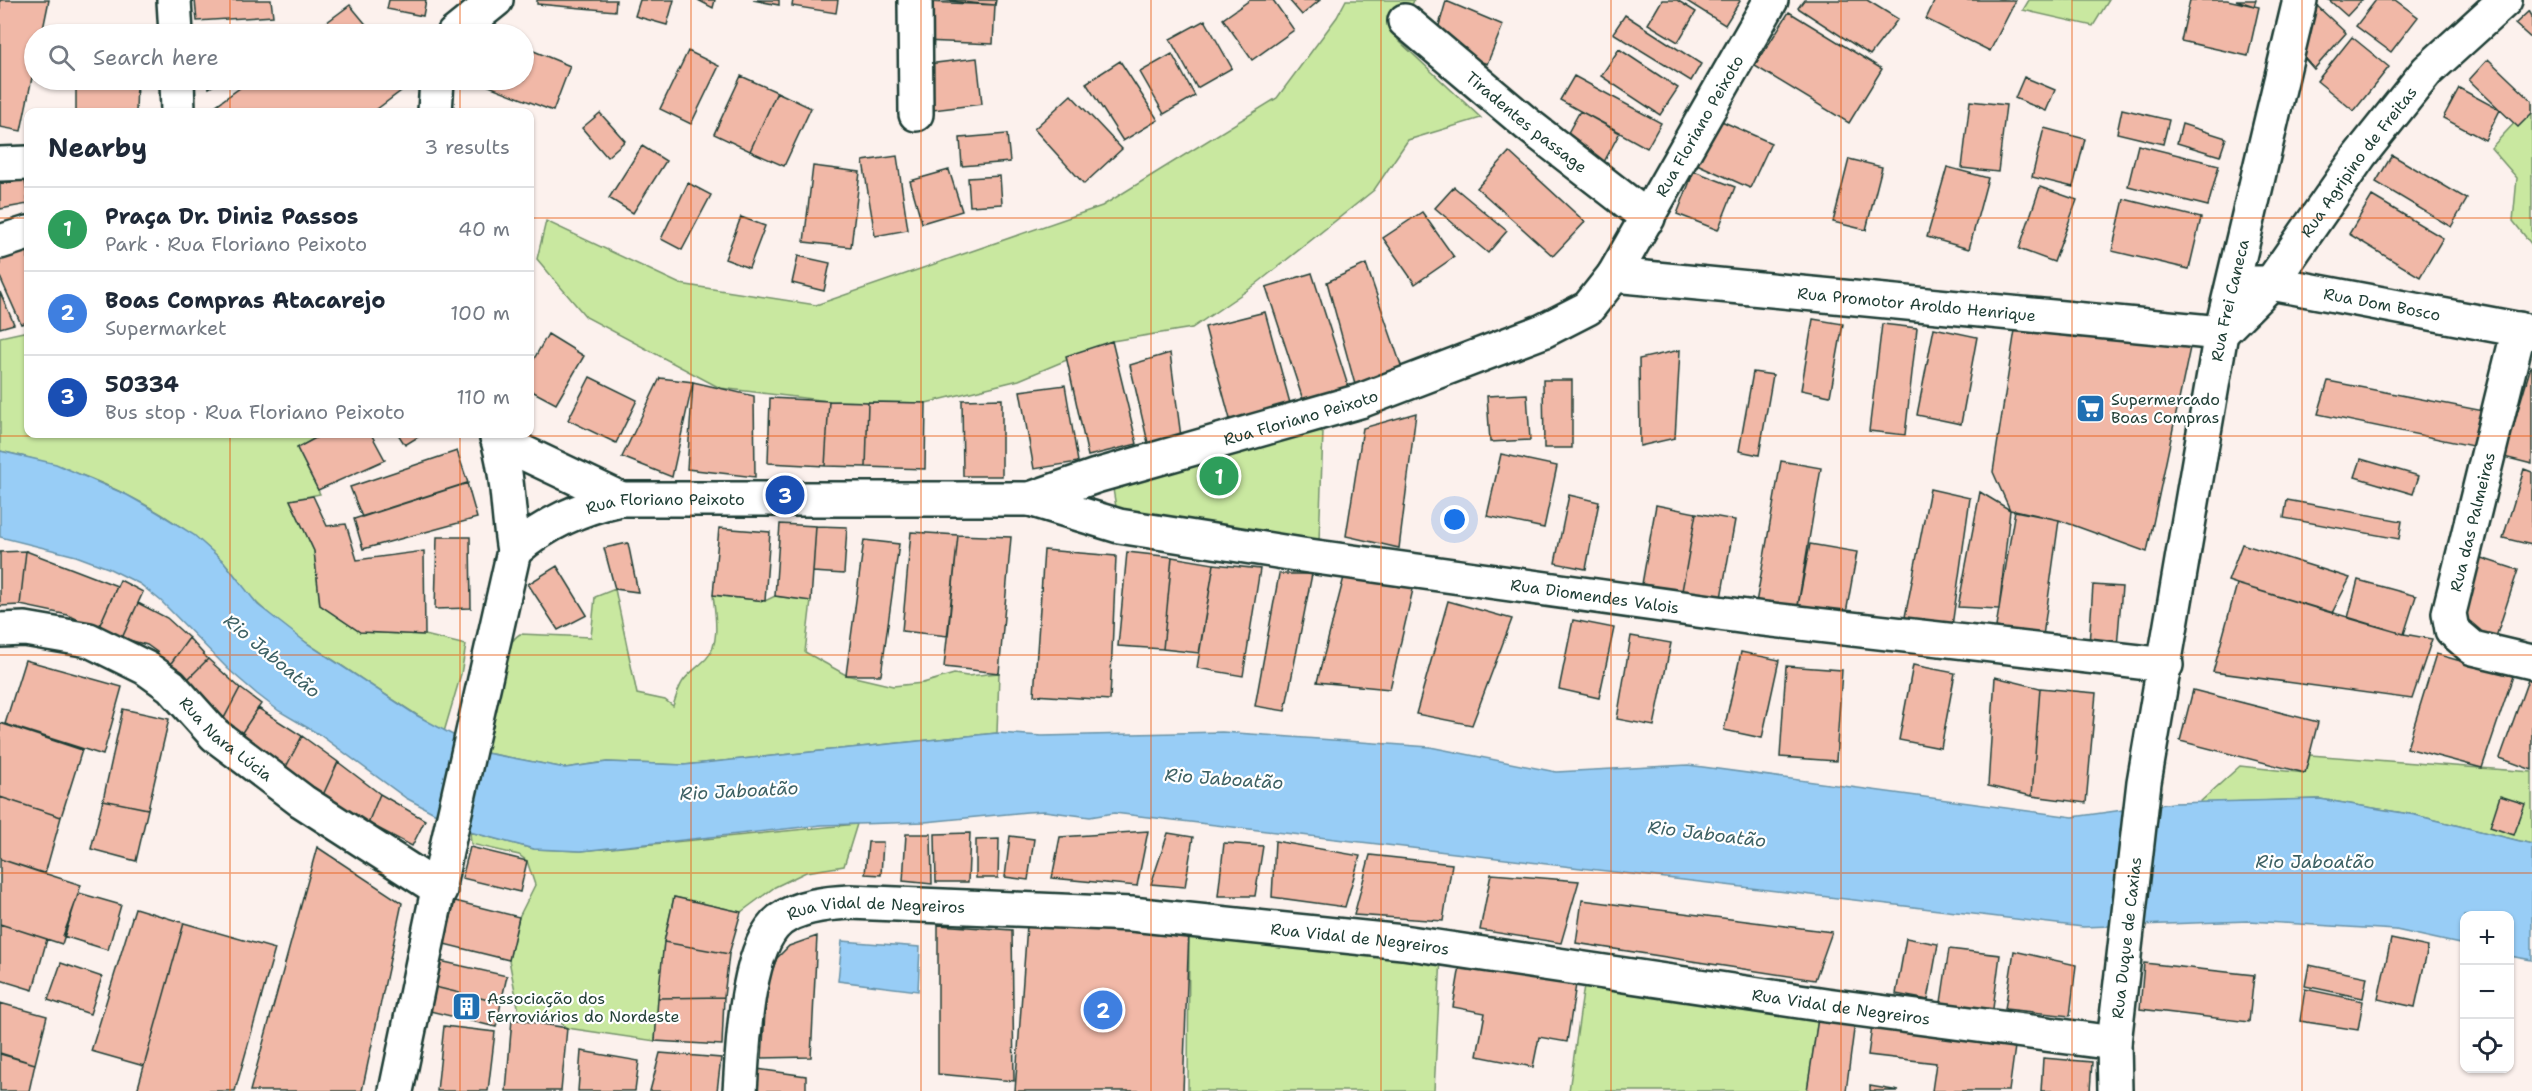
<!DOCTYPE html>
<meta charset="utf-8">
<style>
:root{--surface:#fff;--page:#f2f2f3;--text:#1f2937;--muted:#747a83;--line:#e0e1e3;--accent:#0f766e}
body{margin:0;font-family:"Shantell Sans",sans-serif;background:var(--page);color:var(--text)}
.controls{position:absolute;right:18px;bottom:18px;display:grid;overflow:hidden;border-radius:12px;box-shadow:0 2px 4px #0004}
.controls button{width:54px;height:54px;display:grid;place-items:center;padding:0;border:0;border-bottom:2px solid var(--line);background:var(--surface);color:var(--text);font:30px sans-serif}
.you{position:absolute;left:1455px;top:520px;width:21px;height:21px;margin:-15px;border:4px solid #fff;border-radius:50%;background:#1a73e8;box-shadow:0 0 0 9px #1a73e833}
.badge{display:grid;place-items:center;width:39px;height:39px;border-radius:50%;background:var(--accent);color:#fff;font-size:20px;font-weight:700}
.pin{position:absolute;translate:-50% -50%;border:3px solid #fff;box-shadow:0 2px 6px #0006}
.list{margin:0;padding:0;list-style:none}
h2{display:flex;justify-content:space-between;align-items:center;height:78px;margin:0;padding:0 24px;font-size:26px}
h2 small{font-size:20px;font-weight:400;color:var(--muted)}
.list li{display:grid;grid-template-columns:39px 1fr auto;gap:18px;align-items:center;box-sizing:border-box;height:84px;padding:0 24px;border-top:2px solid var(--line)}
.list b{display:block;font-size:22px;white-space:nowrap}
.list p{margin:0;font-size:20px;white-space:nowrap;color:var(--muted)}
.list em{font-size:20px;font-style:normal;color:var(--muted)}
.icon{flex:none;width:33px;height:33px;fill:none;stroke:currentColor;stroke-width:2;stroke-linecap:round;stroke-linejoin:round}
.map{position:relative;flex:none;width:2532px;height:1091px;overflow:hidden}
.search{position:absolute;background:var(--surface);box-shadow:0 2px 4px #0004;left:24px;top:24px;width:510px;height:66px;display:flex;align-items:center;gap:15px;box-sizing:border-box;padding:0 21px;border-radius:33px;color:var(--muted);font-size:22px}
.panel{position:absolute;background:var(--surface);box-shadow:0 2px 4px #0004;left:24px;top:108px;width:510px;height:330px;border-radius:12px}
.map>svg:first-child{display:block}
.green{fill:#c9e8a0;stroke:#74926a;stroke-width:1.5}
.water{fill:#98cdf6;stroke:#6893a8;stroke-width:1.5}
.building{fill:#f1b8a7;stroke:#1f3d34;stroke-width:1.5}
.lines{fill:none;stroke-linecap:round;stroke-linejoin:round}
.minor-casing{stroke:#1f3d34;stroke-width:38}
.minor{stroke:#fff;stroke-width:33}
.grid{fill:none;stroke:#e8590c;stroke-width:1.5;stroke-opacity:0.55}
.labels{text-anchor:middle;stroke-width:4.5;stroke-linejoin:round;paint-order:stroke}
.street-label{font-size:16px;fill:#1f3d34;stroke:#fff}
.poi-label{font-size:16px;fill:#1f3d34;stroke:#fff;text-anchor:start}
.water-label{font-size:18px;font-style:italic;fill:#3d6164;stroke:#fff}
</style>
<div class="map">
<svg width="2532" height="1091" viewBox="0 0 2532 1091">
<rect width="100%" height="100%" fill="#fcf1ed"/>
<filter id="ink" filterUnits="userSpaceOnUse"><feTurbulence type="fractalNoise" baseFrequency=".0167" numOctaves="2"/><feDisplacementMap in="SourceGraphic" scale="12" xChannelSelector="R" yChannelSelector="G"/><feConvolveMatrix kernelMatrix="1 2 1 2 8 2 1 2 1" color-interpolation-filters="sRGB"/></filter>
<g filter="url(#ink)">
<path class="green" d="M1346,0H1414L1398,40L1481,118L1408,140L1374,190L1255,285L1192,328L1112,341L1019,380L926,403L829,401L720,388L586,317L537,259L546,221L680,284L816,305L1102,206L1277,98L1337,17Z
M2029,0H2109L2093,26L2023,10Z
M2532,104V245L2513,221L2517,178L2491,148Z
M28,331V434H323L297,448L320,494L290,500L314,551L320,605L360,632L425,635L466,645L461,674L444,732C409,710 375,688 341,665C313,647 284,629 260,606C245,593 236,574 222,560C162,504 80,468 0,451V337Z
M1298,426L1323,432L1319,542L1118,519L1113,489L1119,464Z
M615,589L637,694L665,700L673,706C683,674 684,680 706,659C721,644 715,613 713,595L765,601L775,596L811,601L805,652L846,675L893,686L923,683L954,674L967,676L999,673L997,733L684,765L607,762L565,768L486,753C491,724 495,649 520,634L591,637L595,597Z
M2310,755L2532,772V844L2415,815L2320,799L2199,803L2240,766L2305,773Z
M857,824L844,866L806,872L775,887L741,912L674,897L664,942L655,1041L567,1028L557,1020L519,1012L509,960L519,917L535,885L527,861L519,855L471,844L470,832L534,849L581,851Z
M1189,929L1441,957L1434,1091H1188Z
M1585,978L1819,1012L1807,1091H1569Z"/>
<path class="water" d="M0,451L56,464L127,495L157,512L194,535L224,562L258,605L308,644L416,715L486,753L565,768L607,762L684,765L997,733L1042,736L1222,732L1430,747L1556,772L1688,765L2073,817L2173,803L2320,799L2415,815L2532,844V960L2510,956V916H2464V945L2396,930L2249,921L2083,927L1114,813L1090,817L1044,811L1027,812L925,822L822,825L581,851L534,849L470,832L406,798L320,735L279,711L257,694L228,669L161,601L140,584L108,568L76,556L0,537Z
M842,941L920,947L918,991L838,981Z"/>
<path class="building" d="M0,0H49L42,34H34V68L21,131L0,127Z
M195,0H271L273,16L197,21Z
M389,0H426L423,16L387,9Z
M537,0H616L615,11L537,4Z
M640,0H674L667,25L635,16Z
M698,0H715L713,8Z
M753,0H779V5Z
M793,0H838L836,13L792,6Z
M938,0H996L995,5Z
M1250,0H1273L1294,30L1252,60L1223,19Z
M1289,0H1320L1302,15Z
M1662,0H1677L1696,12L1678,42L1648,24Z
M1685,0H1739L1740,1L1725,25Z
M1804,0H1867L1898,19L1870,55L1798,8Z
M1935,0H2016L1990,51L1926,19Z
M2190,0H2227L2259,7L2248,56L2181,41Z
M2236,0H2256L2254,6Z
M2329,0H2362L2347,16Z
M2376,0H2395L2418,17L2391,52L2356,26Z
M1446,1L1503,25L1487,64L1434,43Z
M927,2L995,5L993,44L924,41Z
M2315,4L2346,33L2314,69L2299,52Z
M350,5L374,34H311Z
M2529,11L2532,16V39L2515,24Z
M1789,12L1882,69L1849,123L1755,66Z
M1625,15L1701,64L1691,81L1613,33Z
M1205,20L1232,68L1197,88L1170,39Z
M267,27L271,34H205Z
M77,28L137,29V34H77Z
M2352,37L2389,67L2354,111L2317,81Z
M524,47L570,66L553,111L481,83L483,80H524Z
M1619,49L1678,88L1660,115L1601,76Z
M688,51L719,66L691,124L660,109Z
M1172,54L1195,96L1164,114L1140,72Z
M977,58L982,104L933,110L928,64Z
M2488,59L2532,101V113L2518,127L2469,80Z
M1120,61L1158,120L1123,141L1086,83Z
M741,76L777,92L750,151L714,134Z
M1574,76L1661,123L1647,148L1560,100Z
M2024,77L2055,90L2046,111L2015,98Z
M76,80H137L136,112H76Z
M208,80H223L209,88Z
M251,80H410L413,82L373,112H220L215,106Z
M2459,88L2500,110L2485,140L2443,118Z
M777,92L811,108L784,166L750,151Z
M1071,95L1122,149L1084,184L1034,129Z
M1970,101L2006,105L1998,172L1962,168Z
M2122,109L2169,120L2163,144L2117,133Z
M1580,111L1620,132L1604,162L1564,140Z
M600,113L625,141L607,157L582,128Z
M1717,119L1771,143L1750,188L1697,164Z
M2182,124L2226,138L2220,156L2177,143Z
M2044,128L2085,139L2073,187L2032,177Z
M1007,134L1010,162L962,166L960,138Z
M2138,145L2219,165L2208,206L2128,186Z
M642,146L666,161L633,213L609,198Z
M1509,152L1585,222L1553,256L1477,188Z
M2392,155L2467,199L2451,227L2376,182Z
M897,156L908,230L875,236L863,161Z
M1849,159L1882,167L1866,230L1833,222Z
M813,166L860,172L851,247L804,242Z
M1947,167L1988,178L1969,249L1927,237Z
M949,170L962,211L922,223L910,181Z
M1694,171L1735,187L1718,230L1677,214Z
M1000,176L1002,204L970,206L968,178Z
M25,180L28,204L0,209V184Z
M688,183L711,195L682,250L661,239Z
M1454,187L1507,231L1488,253L1435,208Z
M2040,187L2077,200L2054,262L2019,249Z
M2372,196L2443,238L2420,277L2349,234Z
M2124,199L2201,218L2189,269L2112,251Z
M1422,212L1454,257L1415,284L1383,238Z
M741,217L765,226L749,268L725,259Z
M28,248V322L21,324L0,277V258Z
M798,256L830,263L824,291L792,283Z
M1366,264L1403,371L1357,392L1327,282Z
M1312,273L1350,392L1305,406L1266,287Z
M0,292L14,324L0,328Z
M1265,312L1293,414L1233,430L1205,327Z
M1813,319L1843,324L1830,396L1801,390Z
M1882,324L1917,328L1905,435L1869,431Z
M1934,328L1977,337L1961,424L1917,415Z
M2015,330L2191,343L2147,552L2059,520L2010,510L1993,472Z
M548,334L584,356L556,404L530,390V366Z
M1112,341L1137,444L1088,456L1066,356Z
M1680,350L1675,438L1640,446L1639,359Z
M1170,353L1181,437L1148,443L1130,365Z
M2531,366L2532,367V464L2504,457Z
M1753,372L1773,375L1759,455L1739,451Z
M590,377L637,400L616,443L568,420Z
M660,378L693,382L672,477L622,457Z
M1543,380H1572V448H1544Z
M2328,381L2489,412L2477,447L2318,414Z
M693,382L754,396L755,477L687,469Z
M1065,385L1078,462L1034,469L1020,391Z
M1527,394L1530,440L1490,442L1487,396Z
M770,398L829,401L825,466L768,463Z
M1002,399V476H963L962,400Z
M829,401L868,402L866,467L825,466Z
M868,402L926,403L925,469L866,467Z
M1416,413L1399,548L1346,536L1363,428Z
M323,434H371L385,460L318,490L297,448Z
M398,434H423L405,445Z
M457,451L468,483L362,517L350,487Z
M1501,454L1557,466L1544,528L1487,516Z
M2361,459L2419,476L2413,494L2355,477Z
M1781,461L1821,468L1797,611L1756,603Z
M2524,469L2532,472V545L2503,538Z
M467,483L477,518L363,549L354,519Z
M1930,489L1970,498L1952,626L1905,617Z
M1980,492L2010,510L1999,609L1958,607Z
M1569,495L1599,502L1586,569L1555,563Z
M313,496L327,526L346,524L357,560L424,551L425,635L360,632L320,605L314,551L290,500Z
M2287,500L2402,521L2399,539L2284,518Z
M1656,505L1696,513L1682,591L1642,584Z
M2015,510L2059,520L2043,636L1996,627Z
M1696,513L1735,520L1721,598L1682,591Z
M780,524L816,526L811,601L775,596Z
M816,526L847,527L844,574L813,572Z
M719,528L770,532L765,601L713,595Z
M911,532L958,535L948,636L902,631Z
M958,535L1011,537L999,673L944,667Z
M437,537H470L471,608L435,609Z
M864,540L899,544L881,675H846Z
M628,543L638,592L615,589L604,548Z
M1810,544L1857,552L1845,619L1797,611Z
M2242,544L2350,578L2332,613L2237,584L2228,581Z
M1044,550L1116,556L1110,700L1034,695Z
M26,551L20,605L0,606V552Z
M26,551L117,586L98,629L68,615L20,605Z
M1127,552L1172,557L1163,649L1118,646Z
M1172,557L1214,564L1199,653L1163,649Z
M2478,557L2518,570L2494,643L2454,630Z
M1214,564L1260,569L1243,676L1197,668Z
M557,566L587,615L558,630L528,584Z
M1279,574H1312L1285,711L1255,706Z
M1344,577L1414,585L1390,689L1317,682Z
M120,580L143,592L122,638L98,629Z
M2358,580L2416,596L2404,634L2348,618Z
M2237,584L2404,634L2432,639L2412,699L2213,672Z
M2093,585L2122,587L2117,647L2089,645Z
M1448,601L1512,619L1472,725L1416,714Z
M138,603L167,618L189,638L169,666L157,652L147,645L122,638Z
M1573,620L1614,628L1599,698L1559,689Z
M1631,636L1671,643L1654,726L1617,719Z
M189,638L208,659L186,681L169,666Z
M1741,652L1779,660L1762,738L1724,730Z
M2436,654L2513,676L2482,768L2407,748Z
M208,659L240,688L224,718L186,681Z
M25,660L122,687L103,755L5,724Z
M1913,665L1955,673L1941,748L1899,740Z
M1786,666L1842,670L1836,761L1780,757Z
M1995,677L2040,688L2032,796L1988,786Z
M2529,677L2532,678V770L2500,758Z
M240,688L261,704L239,737L221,724Z
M2040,688L2096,693L2086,803L2032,796Z
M2193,690L2318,722L2305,773L2180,741Z
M258,708L302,736L285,769L239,737Z
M123,709L169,719L148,809L103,800Z
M0,723L82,750L61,817L0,797Z
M302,736L338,762L323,795L285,769Z
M338,762L380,794L368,823L323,795Z
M380,794L425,820L412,846L368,823Z
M2500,796L2525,804L2514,835L2490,827Z
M0,797L61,817L45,874L0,859Z
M103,800L148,809L136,861L91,849Z
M1148,831L1137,886L1052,878L1060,837Z
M970,833L968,882H936L935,834Z
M1168,833L1193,837L1185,887L1151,884Z
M906,834H931L932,884L903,881Z
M1010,836L1034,839L1028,880L1005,877Z
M999,839L998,878H976V840Z
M1275,841L1360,856L1345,907L1272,897Z
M868,842H883L881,875L865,874Z
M1224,843L1263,846L1255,896H1218Z
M317,847L402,903L362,1091H250Z
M470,847L527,861L520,892L462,878Z
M1370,855L1452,864L1443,921L1354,915Z
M0,859L81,885L62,944L0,924Z
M1491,874L1579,881L1561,943L1480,930Z
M79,893L121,905L108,950L63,936Z
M674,897L741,912L729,954L664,942Z
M1582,900L1832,932L1815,980L1576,943Z
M455,901L519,917L509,960L444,944Z
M135,908L184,923L144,1066L91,1051Z
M184,923L275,949L235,1091H137Z
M0,924L47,939L33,990L0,980Z
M938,925L1012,930L1014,1081L938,1074Z
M1027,925L1189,929L1183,1091H1015Z
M817,936L811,1057L762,1058L767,983L777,958L789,946Z
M1906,938L1938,944L1928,1000L1896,994Z
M2391,939L2428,947L2415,1007L2378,999Z
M664,942L729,954L724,997L658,998Z
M1949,949L2000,955L1992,1016L1940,1009Z
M2014,951L2076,965L2070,1016L2005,1009Z
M1461,960L1577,978L1567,1042L1539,1037L1533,1067L1477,1056L1485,1013L1453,1007Z
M440,961L507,976L501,1003L435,987Z
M61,963L102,977L90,1014L48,1000Z
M2144,963L2254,975L2249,1022L2140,1009Z
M2309,965L2367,977L2363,998L2305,986Z
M435,987L501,1003L496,1027L430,1011Z
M2305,989L2363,1001L2358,1030L2300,1021Z
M724,997L722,1045L655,1041L658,998Z
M0,1003L47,1016L35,1064L0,1054Z
M1819,1012L1855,1022L1846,1091H1807Z
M1874,1013L2017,1032L2009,1091H1932L1936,1063L1868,1055Z
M512,1019L567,1028L561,1091H506Z
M444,1026L495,1032L488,1091H437Z
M581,1051L639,1061L635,1091H578Z
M0,1053L35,1064L29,1091H0Z
M660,1053L721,1058L717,1091H650Z
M2043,1058L2092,1062L2090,1091H2041Z
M757,1069L806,1076V1091H755Z
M1870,1086L1899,1091H1870Z"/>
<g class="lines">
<defs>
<g id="minor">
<path d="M174,0L176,34"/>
<path d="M915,0L916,114"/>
<path id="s1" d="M1405,21L1527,124L1648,218"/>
<path d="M454,34L496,0"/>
<path d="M177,80L178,112"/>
<path d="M435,112L437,80"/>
<path d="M0,164L28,163"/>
<path d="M0,242L28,233"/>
<path id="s2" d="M1614,275L2221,333L2271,283L2360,155L2427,71L2505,0"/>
<path id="s3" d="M2252,283H2271L2532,332"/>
<path d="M2519,329L2449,613L2452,630L2473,648L2532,662"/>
<path d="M498,434L524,453L621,499"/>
<path id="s4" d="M1030,499L1119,526L1302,555L1747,617L2166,665"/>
<path id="s5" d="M514,551C546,523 580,508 621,499H1030L1096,476L1360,401L1543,331L1588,308L1614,275L1771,0"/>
<path id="s6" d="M0,630L25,629L89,640L146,668L171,686L215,735L302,801L440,890"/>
<path d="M396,1091L447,847L514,551C507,511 509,472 496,434"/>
<path id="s7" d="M740,1091C743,1049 745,948 780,920C799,906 827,903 850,902L1131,914L1403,942L1826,1005L2114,1043"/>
<path id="s8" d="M2115,1091L2114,1043L2144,782L2221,333L2300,0"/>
</g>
</defs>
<use href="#minor" class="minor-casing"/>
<use href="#minor" class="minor"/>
</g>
</g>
<path class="grid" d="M230,0V34M460,0V34M691,0V1091M921,0V1091M1151,0V1091M1381,0V1091M1611,0V1091M1841,0V1091M2072,0V1091M2302,0V1091M230,80V112M460,80V112M0,218H28M530,218H2532M230,434V1091M460,434V1091M0,436H2532M0,655H2532M0,873H2532"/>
<defs>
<symbol id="supermarket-square" viewBox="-11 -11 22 22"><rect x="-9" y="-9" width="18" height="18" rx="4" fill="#1f6fb2" stroke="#fff"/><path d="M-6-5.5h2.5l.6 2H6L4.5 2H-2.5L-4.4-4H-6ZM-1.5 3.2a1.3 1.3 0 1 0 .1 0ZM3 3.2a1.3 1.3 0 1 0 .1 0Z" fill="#fff"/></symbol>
<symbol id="building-square" viewBox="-11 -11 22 22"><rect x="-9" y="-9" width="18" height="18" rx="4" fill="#1f6fb2" stroke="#fff"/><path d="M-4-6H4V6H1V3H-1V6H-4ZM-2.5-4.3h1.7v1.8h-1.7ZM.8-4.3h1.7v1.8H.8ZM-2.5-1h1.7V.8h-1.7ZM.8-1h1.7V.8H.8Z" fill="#fff"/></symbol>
</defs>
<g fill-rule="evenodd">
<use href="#supermarket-square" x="2074" y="392" width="33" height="33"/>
<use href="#building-square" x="450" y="990" width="33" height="33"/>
</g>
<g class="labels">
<g class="street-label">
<text dy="6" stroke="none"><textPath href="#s1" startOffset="158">Tiradentes passage</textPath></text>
<text dy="6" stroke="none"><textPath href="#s5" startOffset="1334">Rua Floriano Peixoto</textPath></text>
<text dy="6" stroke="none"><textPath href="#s2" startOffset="830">Rua Agripino de Freitas</textPath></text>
<text dy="6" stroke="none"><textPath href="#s8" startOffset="800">Rua Frei Caneca</textPath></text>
<text dy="6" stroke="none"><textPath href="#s2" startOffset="304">Rua Promotor Aroldo Henrique</textPath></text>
<text dy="6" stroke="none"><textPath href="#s3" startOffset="132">Rua Dom Bosco</textPath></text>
<text dy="6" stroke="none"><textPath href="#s5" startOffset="812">Rua Floriano Peixoto</textPath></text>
<text dy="6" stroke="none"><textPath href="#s5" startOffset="164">Rua Floriano Peixoto</textPath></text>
<text transform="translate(2472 522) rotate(-76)" y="6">Rua das Palmeiras</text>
<text dy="6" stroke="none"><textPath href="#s4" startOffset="574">Rua Diomendes Valois</textPath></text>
<text dy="6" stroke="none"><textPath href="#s6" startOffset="261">Rua Nara Lúcia</textPath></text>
<text dy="6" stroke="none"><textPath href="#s7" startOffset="278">Rua Vidal de Negreiros</textPath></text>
<text dy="6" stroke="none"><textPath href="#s8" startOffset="154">Rua Duque de Caxias</textPath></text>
<text dy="6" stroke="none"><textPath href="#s7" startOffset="764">Rua Vidal de Negreiros</textPath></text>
<text dy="6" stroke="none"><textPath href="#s7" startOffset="1250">Rua Vidal de Negreiros</textPath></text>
</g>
<g class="poi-label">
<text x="2111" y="405">Supermercado<tspan x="2111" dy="18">Boas Compras</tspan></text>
<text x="487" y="1004">Associação dos<tspan x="487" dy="18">Ferroviários do Nordeste</tspan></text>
</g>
<g class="water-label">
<text transform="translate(272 656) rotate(40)" y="6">Rio Jaboatão</text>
<text transform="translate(1224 779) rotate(4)" y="6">Rio Jaboatão</text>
<text transform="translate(739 791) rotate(-3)" y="6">Rio Jaboatão</text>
<text transform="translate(1707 834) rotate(7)" y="6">Rio Jaboatão</text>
<text x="2315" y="868">Rio Jaboatão</text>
</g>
</g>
</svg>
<div class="controls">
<button>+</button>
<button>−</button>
<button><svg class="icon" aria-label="locate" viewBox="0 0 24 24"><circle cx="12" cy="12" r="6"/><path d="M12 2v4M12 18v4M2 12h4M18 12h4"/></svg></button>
</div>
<div class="you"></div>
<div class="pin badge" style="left:1219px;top:476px;background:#2e9e5b">1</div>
<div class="pin badge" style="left:1103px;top:1010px;background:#3f7fe0">2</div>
<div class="pin badge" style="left:785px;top:495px;background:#1a4fb4">3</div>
<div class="search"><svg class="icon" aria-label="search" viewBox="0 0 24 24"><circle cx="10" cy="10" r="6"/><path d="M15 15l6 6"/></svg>Search here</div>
<section class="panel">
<h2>Nearby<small>3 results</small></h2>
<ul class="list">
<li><span class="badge" style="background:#2e9e5b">1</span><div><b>Praça Dr. Diniz Passos</b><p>Park · Rua Floriano Peixoto</p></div><em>40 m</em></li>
<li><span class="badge" style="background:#3f7fe0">2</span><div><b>Boas Compras Atacarejo</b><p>Supermarket</p></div><em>100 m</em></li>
<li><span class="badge" style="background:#1a4fb4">3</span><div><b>50334</b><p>Bus stop · Rua Floriano Peixoto</p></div><em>110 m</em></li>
</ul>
</section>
</div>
